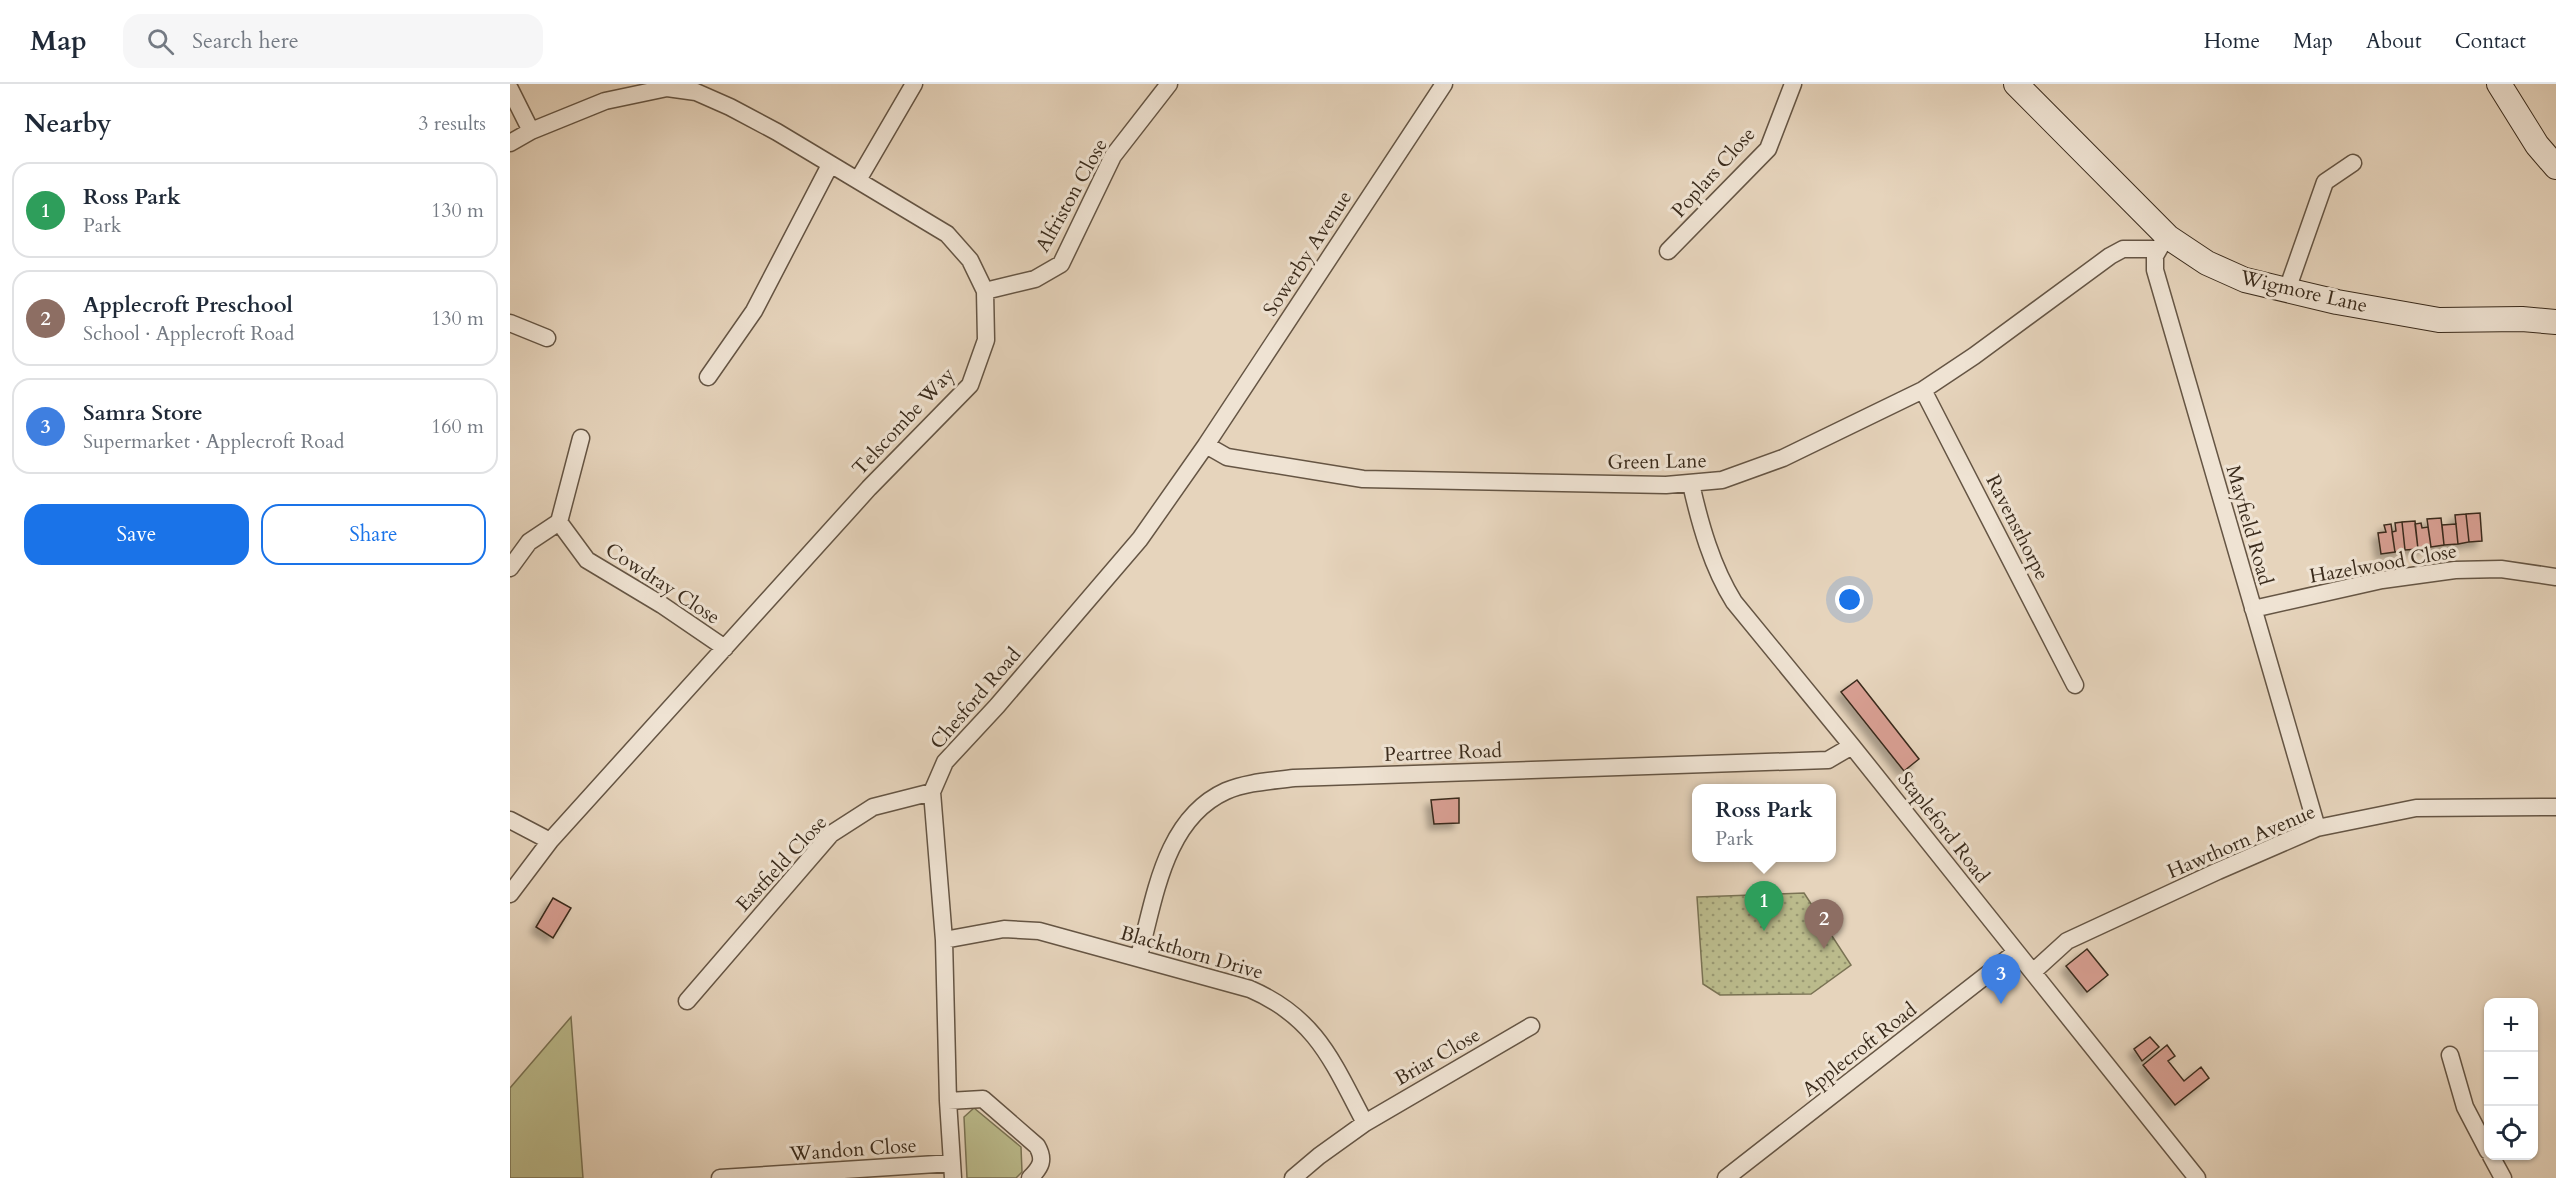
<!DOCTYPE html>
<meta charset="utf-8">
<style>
:root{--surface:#fff;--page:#f6f6f7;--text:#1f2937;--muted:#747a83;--line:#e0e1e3;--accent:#1a73e8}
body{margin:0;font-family:Cardo,serif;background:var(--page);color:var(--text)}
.controls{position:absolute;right:18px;bottom:18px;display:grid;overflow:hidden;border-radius:12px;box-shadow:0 2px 4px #0004}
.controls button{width:54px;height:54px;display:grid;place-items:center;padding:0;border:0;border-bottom:2px solid var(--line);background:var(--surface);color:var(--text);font:30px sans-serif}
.you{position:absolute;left:1340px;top:516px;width:21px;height:21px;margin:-15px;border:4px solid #fff;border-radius:50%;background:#1a73e8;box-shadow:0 0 0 9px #1a73e833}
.badge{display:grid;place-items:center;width:39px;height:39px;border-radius:50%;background:var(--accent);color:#fff;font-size:20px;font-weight:700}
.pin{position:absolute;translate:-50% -50px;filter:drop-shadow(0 2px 3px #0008)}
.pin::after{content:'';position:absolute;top:32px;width:21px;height:18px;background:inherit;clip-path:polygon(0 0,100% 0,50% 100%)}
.popup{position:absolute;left:1182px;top:700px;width:144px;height:78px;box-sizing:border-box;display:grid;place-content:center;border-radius:12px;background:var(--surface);filter:drop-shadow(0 2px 4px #0005);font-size:20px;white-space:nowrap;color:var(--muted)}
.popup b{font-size:22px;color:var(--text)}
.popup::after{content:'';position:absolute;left:50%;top:100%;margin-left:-12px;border:12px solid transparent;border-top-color:var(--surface)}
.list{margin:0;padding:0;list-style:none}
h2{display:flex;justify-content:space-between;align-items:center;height:78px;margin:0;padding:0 24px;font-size:26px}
h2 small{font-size:20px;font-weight:400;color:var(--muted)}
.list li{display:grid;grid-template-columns:39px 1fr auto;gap:18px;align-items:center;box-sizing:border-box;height:96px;margin:0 12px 12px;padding:0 12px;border:2px solid var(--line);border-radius:18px}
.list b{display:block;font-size:22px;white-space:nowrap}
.list p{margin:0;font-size:20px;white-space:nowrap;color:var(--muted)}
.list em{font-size:20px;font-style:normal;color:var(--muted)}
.actions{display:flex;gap:12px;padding:18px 24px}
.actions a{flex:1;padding:14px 0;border:2px solid var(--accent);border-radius:18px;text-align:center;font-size:21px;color:var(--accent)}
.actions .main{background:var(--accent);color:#fff}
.icon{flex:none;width:33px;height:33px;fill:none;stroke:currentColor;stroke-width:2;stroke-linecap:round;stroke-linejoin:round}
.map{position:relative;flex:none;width:2046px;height:1094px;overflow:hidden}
header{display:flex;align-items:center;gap:36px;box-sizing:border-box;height:84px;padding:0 30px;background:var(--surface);border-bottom:2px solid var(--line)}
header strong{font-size:28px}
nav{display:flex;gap:33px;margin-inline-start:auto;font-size:21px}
.search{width:420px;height:54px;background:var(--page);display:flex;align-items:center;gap:15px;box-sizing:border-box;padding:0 21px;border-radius:18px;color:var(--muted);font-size:22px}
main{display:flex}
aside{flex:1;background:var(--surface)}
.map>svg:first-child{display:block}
.grass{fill:#bbbb8c;stroke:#7a7354;stroke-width:1.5}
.park{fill:url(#park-dots);stroke:#7a7354;stroke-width:1.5}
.building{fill:#d79e91;stroke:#3a2b1c;stroke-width:1.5;filter:url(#shadow)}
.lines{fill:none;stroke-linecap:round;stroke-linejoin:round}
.street-casing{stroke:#655544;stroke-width:19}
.secondary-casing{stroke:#3a2b1c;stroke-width:26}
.street{stroke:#efe3d3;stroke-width:16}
.secondary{stroke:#efe3d3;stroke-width:24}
.labels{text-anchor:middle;stroke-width:6;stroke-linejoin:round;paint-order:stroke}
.street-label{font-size:20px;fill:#3a2b1c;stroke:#efe3d3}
</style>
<header>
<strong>Map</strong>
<div class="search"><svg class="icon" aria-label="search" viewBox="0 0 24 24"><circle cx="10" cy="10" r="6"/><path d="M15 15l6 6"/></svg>Search here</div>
<nav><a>Home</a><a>Map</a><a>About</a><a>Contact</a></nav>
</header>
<main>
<aside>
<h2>Nearby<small>3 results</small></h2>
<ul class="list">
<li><span class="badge" style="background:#2e9e5b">1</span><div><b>Ross Park</b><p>Park</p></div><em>130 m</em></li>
<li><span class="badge" style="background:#8d6e63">2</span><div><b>Applecroft Preschool</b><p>School · Applecroft Road</p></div><em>130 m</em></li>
<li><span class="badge" style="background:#3f7fe0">3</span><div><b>Samra Store</b><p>Supermarket · Applecroft Road</p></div><em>160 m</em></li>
</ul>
<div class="actions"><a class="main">Save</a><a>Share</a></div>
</aside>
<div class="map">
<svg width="2046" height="1094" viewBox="0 0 2046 1094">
<defs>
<pattern id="park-dots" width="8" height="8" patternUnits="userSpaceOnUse" patternTransform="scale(1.5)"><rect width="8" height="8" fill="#bbbb8c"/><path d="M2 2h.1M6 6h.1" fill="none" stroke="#999872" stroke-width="1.8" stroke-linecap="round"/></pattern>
<filter id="shadow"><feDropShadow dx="-5.5" dy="5.5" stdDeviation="3" flood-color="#0004"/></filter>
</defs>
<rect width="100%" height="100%" fill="#e6d4bc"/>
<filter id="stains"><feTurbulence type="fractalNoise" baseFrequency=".00333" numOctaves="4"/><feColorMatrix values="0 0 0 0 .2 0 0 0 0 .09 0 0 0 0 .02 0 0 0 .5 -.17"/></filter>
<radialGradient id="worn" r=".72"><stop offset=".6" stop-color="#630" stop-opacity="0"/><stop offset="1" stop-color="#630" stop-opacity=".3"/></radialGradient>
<path class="grass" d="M61,933L73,1094H0V1004Z
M464,1024L511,1063L512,1088L506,1094H457L454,1033Z"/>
<path class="park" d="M1294,809L1341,881L1301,910L1210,911L1193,900L1187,813Z"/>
<path class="building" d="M1970,429L1972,457L1959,458L1956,430Z
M1956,430L1959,458L1948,460L1945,431Z
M1931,434L1934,461L1921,463L1917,435Z
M1905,437L1908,465L1895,466L1892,438Z
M1892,438L1895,466L1885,468L1882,448L1886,447L1885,439Z
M1911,439L1912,444L1918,443L1921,463L1908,465L1905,440Z
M1881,440L1885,468L1871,470L1868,449L1876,448L1874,441Z
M1946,440L1948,460L1934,461L1932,441Z
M1347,596L1409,675L1394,687L1331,608Z
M949,714V739L924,740L921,716Z
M43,814L61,824L43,854L26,843Z
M1577,865L1598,891L1577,908L1556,882Z
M1640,953L1649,963L1632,977L1624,965Z
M1657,961L1665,972L1658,977L1674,997L1691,983L1699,994L1665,1021L1633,981Z"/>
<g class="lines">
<defs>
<path id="street" d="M0,5L21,47
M0,59L21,47L95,17L157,4L186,8L220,23L267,48L437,150L460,176L475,207L476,256L460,301L359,404L40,757L0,810
M348,96L404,0
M1653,158L1645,172V186L1807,744
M1158,167L1258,65L1283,0
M1777,206L1815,98L1843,79
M475,207L525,195L551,180L603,72L659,0
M0,239L37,254
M198,293L244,227L320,81
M1413,306L1565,601
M71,354L49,438L77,476L152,521L215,564
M696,361L717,373L853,395L1156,401L1212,396L1273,374L1413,306L1464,272L1600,172L1613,165H1647
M1181,400C1190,440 1202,483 1224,518L1342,662L1687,1094
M0,484L19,458L49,438
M1743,525L1872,496L1945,486L1991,485L2046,493
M0,736L40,757
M434,856L494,845L529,847L740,905C807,934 823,979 855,1039
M629,872C645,814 654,735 716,707C737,698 762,697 784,694L1318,676L1342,662
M1524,887L1557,857L1708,787L1807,744L1906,724L2046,723
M177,917L321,750L363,723L422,708
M1940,971L1955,1023L1978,1067
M438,1017L473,1015L527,1062C535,1076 531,1083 520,1094
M1981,1072L1993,1094
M210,1094L442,1079
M443,1094L438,1017L434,856L422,708L435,678L487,622L630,455L696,361L934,0
M783,1094L809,1072L855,1039L1021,942
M1216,1094L1506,868"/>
<path id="secondary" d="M1506,0L1658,153L1697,179L1735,196L1827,218L1929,236L2012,235L2046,238
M1989,0L2027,61L2046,83"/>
</defs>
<use href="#street" class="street-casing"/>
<use href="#secondary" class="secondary-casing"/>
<use href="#street" class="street"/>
<use href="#secondary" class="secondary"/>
</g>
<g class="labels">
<g class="street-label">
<text transform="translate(1203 88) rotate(-48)" y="7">Poplars Close</text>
<text transform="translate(561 111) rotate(-61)" y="7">Alfriston Close</text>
<text transform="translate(797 169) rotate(-57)" y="7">Sowerby Avenue</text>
<text transform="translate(1794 207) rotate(13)" y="7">Wigmore Lane</text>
<text transform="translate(393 337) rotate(-47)" y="7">Telscombe Way</text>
<text transform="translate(1147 377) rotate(-1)" y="7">Green Lane</text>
<text transform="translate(1740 441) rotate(74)" y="7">Mayfield Road</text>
<text transform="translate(1508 443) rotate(63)" y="7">Ravensthorpe</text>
<text transform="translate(1873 479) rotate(-10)" y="7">Hazelwood Close</text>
<text transform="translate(153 499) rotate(33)" y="7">Cowdray Close</text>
<text transform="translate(465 614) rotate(-49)" y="7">Chesford Road</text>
<text transform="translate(933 668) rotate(-2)" y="7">Peartree Road</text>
<text transform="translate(1434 743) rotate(52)" y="7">Stapleford Road</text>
<text transform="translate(1731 757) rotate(-23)" y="7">Hawthorn Avenue</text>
<text transform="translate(271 779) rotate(-47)" y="7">Eastfield Close</text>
<text transform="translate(682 868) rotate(16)" y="7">Blackthorn Drive</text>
<text transform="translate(1349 965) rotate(-38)" y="7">Applecroft Road</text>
<text transform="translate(927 972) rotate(-30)" y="7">Briar Close</text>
<text transform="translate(343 1065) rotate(-4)" y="7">Wandon Close</text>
</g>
</g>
<rect width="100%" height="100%" filter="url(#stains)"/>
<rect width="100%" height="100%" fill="url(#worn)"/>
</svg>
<div class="controls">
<button>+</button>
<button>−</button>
<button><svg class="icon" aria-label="locate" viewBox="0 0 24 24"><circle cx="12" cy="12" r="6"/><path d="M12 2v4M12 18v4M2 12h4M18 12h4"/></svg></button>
</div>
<div class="you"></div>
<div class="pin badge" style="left:1254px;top:847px;background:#2e9e5b">1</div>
<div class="popup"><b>Ross Park</b>Park</div>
<div class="pin badge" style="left:1314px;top:865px;background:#8d6e63">2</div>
<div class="pin badge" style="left:1491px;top:920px;background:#3f7fe0">3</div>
</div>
</main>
